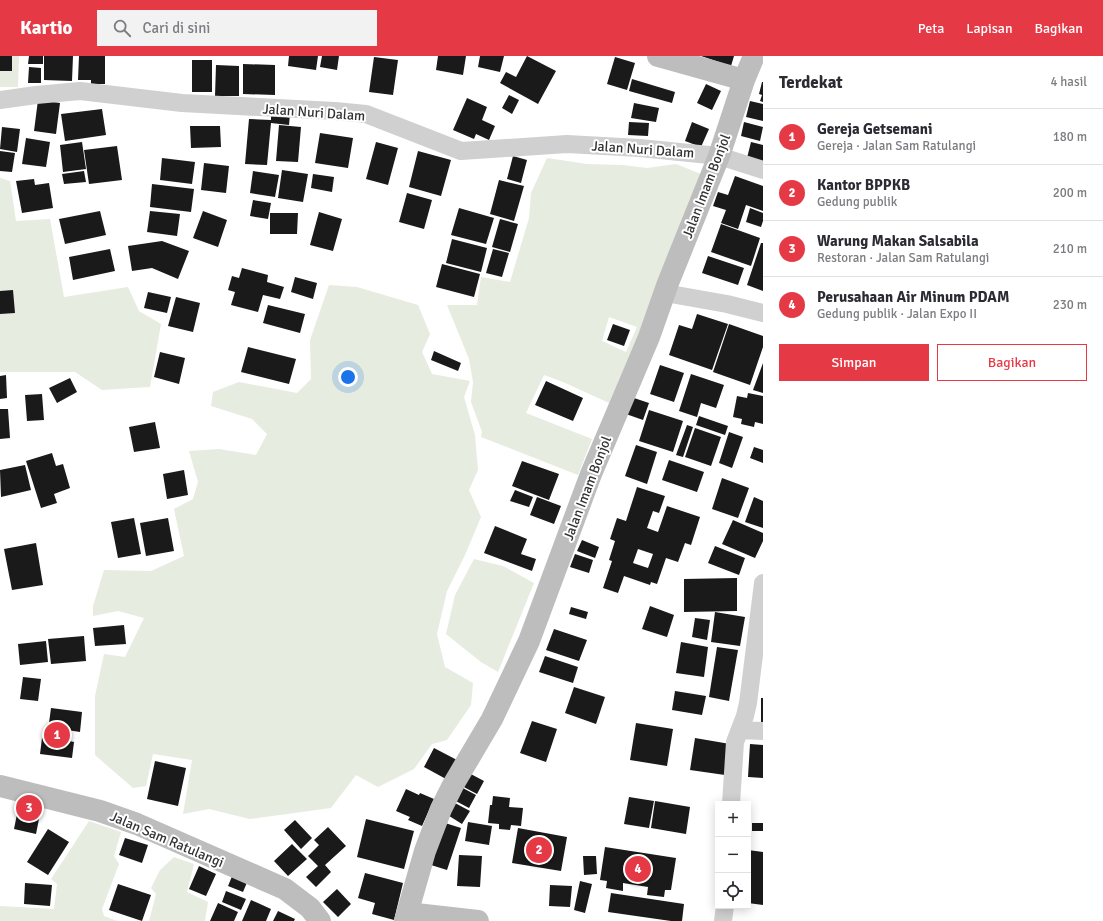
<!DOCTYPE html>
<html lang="id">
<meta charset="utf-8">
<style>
:root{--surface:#fff;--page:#f2f2f3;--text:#2b2b33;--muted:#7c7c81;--line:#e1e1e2;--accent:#e63946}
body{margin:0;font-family:Signika,sans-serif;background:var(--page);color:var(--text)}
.controls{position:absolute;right:12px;bottom:12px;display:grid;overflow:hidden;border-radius:0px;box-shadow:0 2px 10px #0003}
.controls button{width:36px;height:36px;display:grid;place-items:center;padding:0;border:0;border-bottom:1px solid var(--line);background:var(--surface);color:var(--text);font:20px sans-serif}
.you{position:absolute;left:348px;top:321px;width:14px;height:14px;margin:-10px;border:3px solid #fff;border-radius:50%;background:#1a73e8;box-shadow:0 0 0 6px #1a73e833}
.badge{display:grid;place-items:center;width:26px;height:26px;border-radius:50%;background:var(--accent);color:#fff;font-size:13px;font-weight:700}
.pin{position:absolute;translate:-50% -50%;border:2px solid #fff;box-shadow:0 1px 4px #0006}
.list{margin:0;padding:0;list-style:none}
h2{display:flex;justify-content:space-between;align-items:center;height:52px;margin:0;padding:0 16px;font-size:17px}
h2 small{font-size:13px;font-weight:400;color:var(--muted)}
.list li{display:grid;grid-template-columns:26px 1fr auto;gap:12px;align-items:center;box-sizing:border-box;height:56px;padding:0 16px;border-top:1px solid var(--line)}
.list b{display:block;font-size:15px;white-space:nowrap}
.list p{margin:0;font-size:13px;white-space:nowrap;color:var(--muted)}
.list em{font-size:13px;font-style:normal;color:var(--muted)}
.actions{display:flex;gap:8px;padding:12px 16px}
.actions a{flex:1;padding:9px 0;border:1px solid var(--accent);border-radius:0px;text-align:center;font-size:14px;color:var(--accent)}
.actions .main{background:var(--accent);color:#fff}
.icon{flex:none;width:22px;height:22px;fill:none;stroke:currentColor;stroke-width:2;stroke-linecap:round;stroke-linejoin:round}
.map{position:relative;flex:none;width:763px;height:865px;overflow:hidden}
header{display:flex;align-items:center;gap:24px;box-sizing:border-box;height:56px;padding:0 20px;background:var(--accent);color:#fff}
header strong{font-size:19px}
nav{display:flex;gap:22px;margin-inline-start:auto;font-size:14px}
.search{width:280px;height:36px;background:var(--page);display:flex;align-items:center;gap:10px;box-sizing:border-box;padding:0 14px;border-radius:0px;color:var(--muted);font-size:15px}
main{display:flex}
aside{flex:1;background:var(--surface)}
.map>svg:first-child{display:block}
.green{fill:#e6ecdf;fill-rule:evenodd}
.building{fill:#1a1a1a;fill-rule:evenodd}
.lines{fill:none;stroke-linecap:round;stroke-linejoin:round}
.minor{stroke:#d0d0d0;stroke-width:18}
.secondary{stroke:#bdbdbd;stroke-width:22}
.labels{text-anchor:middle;stroke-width:4;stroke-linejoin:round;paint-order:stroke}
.street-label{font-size:14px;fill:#333;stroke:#fff}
</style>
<header>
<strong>Kartio</strong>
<div class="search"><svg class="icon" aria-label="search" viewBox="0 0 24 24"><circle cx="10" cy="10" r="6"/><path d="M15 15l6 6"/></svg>Cari di sini</div>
<nav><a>Peta</a><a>Lapisan</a><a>Bagikan</a></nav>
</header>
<main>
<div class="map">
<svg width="763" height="865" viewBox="0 0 763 865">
<rect width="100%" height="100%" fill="#fff"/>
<path class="green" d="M0,0H19L18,31H0Z
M547,102L587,108L623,109L647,112L676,108L706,120L609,347L563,326L544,319L526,357L592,383L578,419L481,381L482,376L471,346L473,326L469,303L447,249H477L481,221L510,226L529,162L531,137ZM609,261L637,271L626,296L602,285Z
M0,122L10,125L16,165L50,163L64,241L128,231L139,255L161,268L150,331L102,334L75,316H0Z
M329,229L357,231L418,249L430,278L422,296L432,318L470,325L464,341L475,379L478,414L469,434L481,461L465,499L447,535L437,578L445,611L473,627L471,649L447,684L432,688L414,713L378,731L356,719L331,752L250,763L209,753L183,758L192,704L153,698L146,730L133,732L95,699V640L104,598L125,601L144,562L118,555L93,560V550L104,514L151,515L184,500L174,453L193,443L198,426L189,395L219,393L256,399L267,378L252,363L211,350L213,336L239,326L297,337L311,323L310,284Z
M474,503L503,510L534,527L498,616L481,606L446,578L455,539Z
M89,765L121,776L114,800L119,808L102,853L104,860L117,865H0V850L54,853L57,828L51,823Z
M174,801L194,808L187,836L208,846L205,865H149L156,838L151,832L160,814Z"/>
<path class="building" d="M0,0H12V15H0Z
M29,0H43V8H28Z
M44,0H73L72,25L44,24Z
M79,0H105V28H91V24H78Z
M289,0H318L316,14L288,10Z
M322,0H339L337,14L320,11Z
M438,0H466L463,19L436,14Z
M480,0H504L500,16L478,11Z
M527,0L556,15L538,48L500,27L506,16L516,21Z
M701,0H734L731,10Z
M374,1L398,4L393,39L369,36Z
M615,1L635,7L627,34L607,28Z
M192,4H212V36H192Z
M243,8L275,9V39L243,38Z
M216,9L239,10V40H215Z
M29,11L41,12V27H28Z
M632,23L675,36L672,47L629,35Z
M762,26H763V46L760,45L762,39L759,38Z
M706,28L721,35L712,54L697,47Z
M509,39L519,44L512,58L502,52Z
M467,42L487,51L482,64L495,70L489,84L476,78L474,83L453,74Z
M38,44L60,47L56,78L34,75Z
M750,45L763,48V65L746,61Z
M634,47L659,52L656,66L631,62Z
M102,53L106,79L65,85L61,58Z
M271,56L290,58L289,69L271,67L267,109L245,108L249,63L271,64Z
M629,66L649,67L648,80L628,79Z
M692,66L709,73L701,91L685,85Z
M744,66L763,71L760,85L741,80Z
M279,69L301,71L298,106L276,105Z
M190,70H220L221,91L191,92Z
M2,71L20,73L17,96L0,93Z
M320,77L353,82L348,112L315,107Z
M26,82L50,86L46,111L22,108Z
M82,86L86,113L63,116L60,89Z
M376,86L398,92L388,129L366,123Z
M751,86L763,89V106L747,102Z
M117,90L122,124L89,128L84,94Z
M0,95L15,97L12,116L0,115Z
M418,95L451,104L441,140L409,131Z
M513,100L527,104L521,127L507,123Z
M162,102L195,106L192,128L160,124Z
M204,107L229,110L226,137L201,134Z
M282,114L308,118L303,146L278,142Z
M84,115L86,126L64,128L62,118Z
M253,115L279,119L275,141L250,137Z
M313,118L334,121L332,136L311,132Z
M735,120L763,130V155L746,149L738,173L721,167L726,154L713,150L718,136L728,139Z
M34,123L35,129L49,127L53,152L22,157L16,125Z
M499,124L524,130L514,165L490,158Z
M152,128L194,133L191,156L150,151Z
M407,137L432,144L424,173L399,166Z
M253,144L271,147L268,163L250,160Z
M459,152L494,162L486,188L451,179Z
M750,152L763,157V165L761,171L746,166Z
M100,155L106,179L65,188L59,163Z
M150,155L180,158L177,180L147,176Z
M203,155L227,164L218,191L193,182Z
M319,156L342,163L333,195L310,189Z
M270,157H298L297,178H270Z
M500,163L518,168L510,196L492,191Z
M721,168L760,182L751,210L711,196Z
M452,183L487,192L481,216L446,207Z
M162,185L189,195L178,223L152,212L132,215L128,190Z
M761,187H763V235L747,229Z
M110,193L115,215L73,224L69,201Z
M493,193L509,197L502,221L486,217Z
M708,200L744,212L738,229L702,217Z
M442,208L480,218L474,241L436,231Z
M242,212L268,219L267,226L284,231L280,243L263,239L258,256L231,249L235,236L228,234L232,220L239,222Z
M295,221L317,227L313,243L291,236Z
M13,234L15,257L0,258V235Z
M148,236L171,241L167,257L144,252Z
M176,241L200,247L193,276L168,270Z
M268,249L305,258L300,277L263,267Z
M697,258L728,268L712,314L669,299L679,269L692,273Z
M613,268L630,274L624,290L607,284Z
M729,268L763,280V291L750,329L713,316Z
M248,291L296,303L289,328L241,316Z
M434,295L461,307L458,315L431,304Z
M160,296L185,302L179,328L154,321Z
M763,307V337L753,334Z
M660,309L684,317L674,346L650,338Z
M691,318L724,329L716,352L701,347L697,361L679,355Z
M6,319L7,342L0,343V320Z
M70,322L77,336L57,347L49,332Z
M546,325L583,342L573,365L535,349Z
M748,337L763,340V368L755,366L754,371L741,368L742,363L733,361L737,340L747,342Z
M42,338L44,364L27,365L25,339Z
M631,341L649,347L643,364L626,358Z
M0,353H8L10,382L0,383Z
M649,354L683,365L673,396L639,385Z
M699,360L728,370L725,379L696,369Z
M155,366L160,392L134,396L129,371Z
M687,369L693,371L683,401L676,399Z
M695,372L721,381L711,410L685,401Z
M729,376L743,381L732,412L719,407Z
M636,389L657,396L647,428L625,420Z
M754,391L763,394V407L750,402Z
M52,397L56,410L63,408L70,432L54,438L57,447L41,452L26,405Z
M669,404L704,416L697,436L662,424Z
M522,405L559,418L549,444L512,430Z
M25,409L31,434L1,441L0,414Z
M184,414L188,439L167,443L163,418Z
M722,422L749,432L738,462L712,453Z
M637,431L665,440L659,457L653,455L647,472L658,476L667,450L700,461L691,489L685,487L678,506L666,502L657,528L651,526L650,529L624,520L618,537L603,532L612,505L609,504L615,485L610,483L617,462L626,465ZM638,493L653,498L648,512L633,507Z
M515,434L533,441L529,451L510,445Z
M537,441L561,450L554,468L530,459Z
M754,441L763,445V472L745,466Z
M134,462L141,498L118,502L111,466Z
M168,462L174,495L146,500L140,467Z
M733,464L763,477V485L755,502L722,488Z
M495,470L527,483L521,498L536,503L532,515L484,497Z
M582,484L599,491L595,502L577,495Z
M36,487L43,529L12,534L4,493Z
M715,490L745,502L739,519L708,507Z
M575,498L593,504L589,517L570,511Z
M737,522V555L684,556V523Z
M650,550L674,559L667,581L642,573Z
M571,551L588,556L586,563L569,558Z
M715,556L745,561L740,590L711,586Z
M695,562L710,564L707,584L692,581Z
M124,569L126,588L95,590L93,572Z
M554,573L587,584L579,605L546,594Z
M84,580L86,605L51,608L48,583Z
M46,585L48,606L20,609L18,588Z
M681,586L708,591L704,621L676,617Z
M717,591L738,594L729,645L709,641Z
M545,600L578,611L573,627L539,616Z
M23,621L41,623L38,645L20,643Z
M574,631L605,641L596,668L565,657Z
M675,635L706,640L702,659L672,654Z
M761,642H763V666H761Z
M51,652L82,656L80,676L67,674L65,684L74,686L72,702L40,698L42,682H47Z
M532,665L557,673L546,706L520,697Z
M636,667L673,673L667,710L630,704Z
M695,682L730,688L725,719L690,714Z
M750,688L763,689V722L748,721Z
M434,692L457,704L446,723L424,711Z
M155,705L186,712L178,750L147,743Z
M467,716L484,725L477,738L460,729Z
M459,730L476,739L469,752L452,743Z
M406,733L419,739L420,737L434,743L422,770L408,764L410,761L396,755Z
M493,740L510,742L509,751L523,752L521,770L511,769L510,774L499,773V768L488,767L490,749H492Z
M629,741L654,745L649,772L624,768Z
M655,745L690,751L686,778L651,772Z
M453,746L470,755L462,768L446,758Z
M19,748L41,753L36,778L14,773Z
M366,763L414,775L404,813L357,801Z
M295,764L312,782L301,793L284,774Z
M468,766L492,770L489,789L465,785Z
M445,767L461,772L447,814L431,809Z
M752,767H763V775H752Z
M328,771L346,790L325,809L331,816L316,831L306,821L318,810L308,800L319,789L314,784Z
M518,772L567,781L561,815L512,807Z
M48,773L69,786L48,819L27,806Z
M125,782L148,789L142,807L119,799Z
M292,788L307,803L288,820L274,805Z
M605,791L676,802L671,834H665L664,841L647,839L648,831L623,827V835L606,832L607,825L600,824Z
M748,794L763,796V849L748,847Z
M459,799L482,800L480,831L457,830Z
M583,800H596L597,818L584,819Z
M199,810L216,818L206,840L189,833Z
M365,817L403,827L394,864L372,858L375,847L358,842Z
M233,818L248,824L243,836L228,830Z
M580,825L592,828L585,857L574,854Z
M25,827L52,829L50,850L24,848Z
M118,828L151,839L142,865L109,854Z
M550,829L572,830L570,851L549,850Z
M337,833L351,848L338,861L323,846Z
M226,835L246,843L241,854L222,846Z
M611,837L684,848L682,865H671L608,856Z
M251,844L271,853L266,865H242Z
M218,847L238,856L234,865H210Z
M278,855L295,863L294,865H273Z"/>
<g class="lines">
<path class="minor" d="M0,44L36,39L80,35L182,47L335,55L366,58L461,95L567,88L640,92L719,100L763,114
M665,237L727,248L763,257
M740,674L763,675
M731,748L735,686L745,660L748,647L763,527
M723,865L725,850"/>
<path class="secondary" d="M658,0L744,24
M0,730L100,755L137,768L285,833L310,852L320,865
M407,857L478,865
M405,865L425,795L441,753L453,729L492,663L529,585L591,418L649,281L668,227L719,100L744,24L754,0"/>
</g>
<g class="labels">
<g class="street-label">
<text transform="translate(314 56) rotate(4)" y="5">Jalan Nuri Dalam</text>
<text transform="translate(643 93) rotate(4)" y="5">Jalan Nuri Dalam</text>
<text transform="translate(706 130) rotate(-69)" y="5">Jalan Imam Bonjol</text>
<text transform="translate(587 432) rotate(-69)" y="5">Jalan Imam Bonjol</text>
<text transform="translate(167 783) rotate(23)" y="5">Jalan Sam Ratulangi</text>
</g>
</g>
</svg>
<div class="controls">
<button>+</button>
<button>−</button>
<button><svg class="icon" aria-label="locate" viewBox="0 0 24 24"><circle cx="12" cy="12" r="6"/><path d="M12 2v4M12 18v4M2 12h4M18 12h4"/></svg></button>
</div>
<div class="you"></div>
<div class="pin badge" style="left:57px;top:679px">1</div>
<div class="pin badge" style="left:539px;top:794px">2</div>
<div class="pin badge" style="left:29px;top:752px">3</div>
<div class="pin badge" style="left:638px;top:813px">4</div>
</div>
<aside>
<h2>Terdekat<small>4 hasil</small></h2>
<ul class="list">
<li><span class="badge">1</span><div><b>Gereja Getsemani</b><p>Gereja · Jalan Sam Ratulangi</p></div><em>180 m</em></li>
<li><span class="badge">2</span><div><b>Kantor BPPKB</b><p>Gedung publik</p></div><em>200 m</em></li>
<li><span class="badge">3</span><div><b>Warung Makan Salsabila</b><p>Restoran · Jalan Sam Ratulangi</p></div><em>210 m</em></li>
<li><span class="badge">4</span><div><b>Perusahaan Air Minum PDAM</b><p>Gedung publik · Jalan Expo II</p></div><em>230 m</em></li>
</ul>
<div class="actions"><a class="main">Simpan</a><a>Bagikan</a></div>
</aside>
</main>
